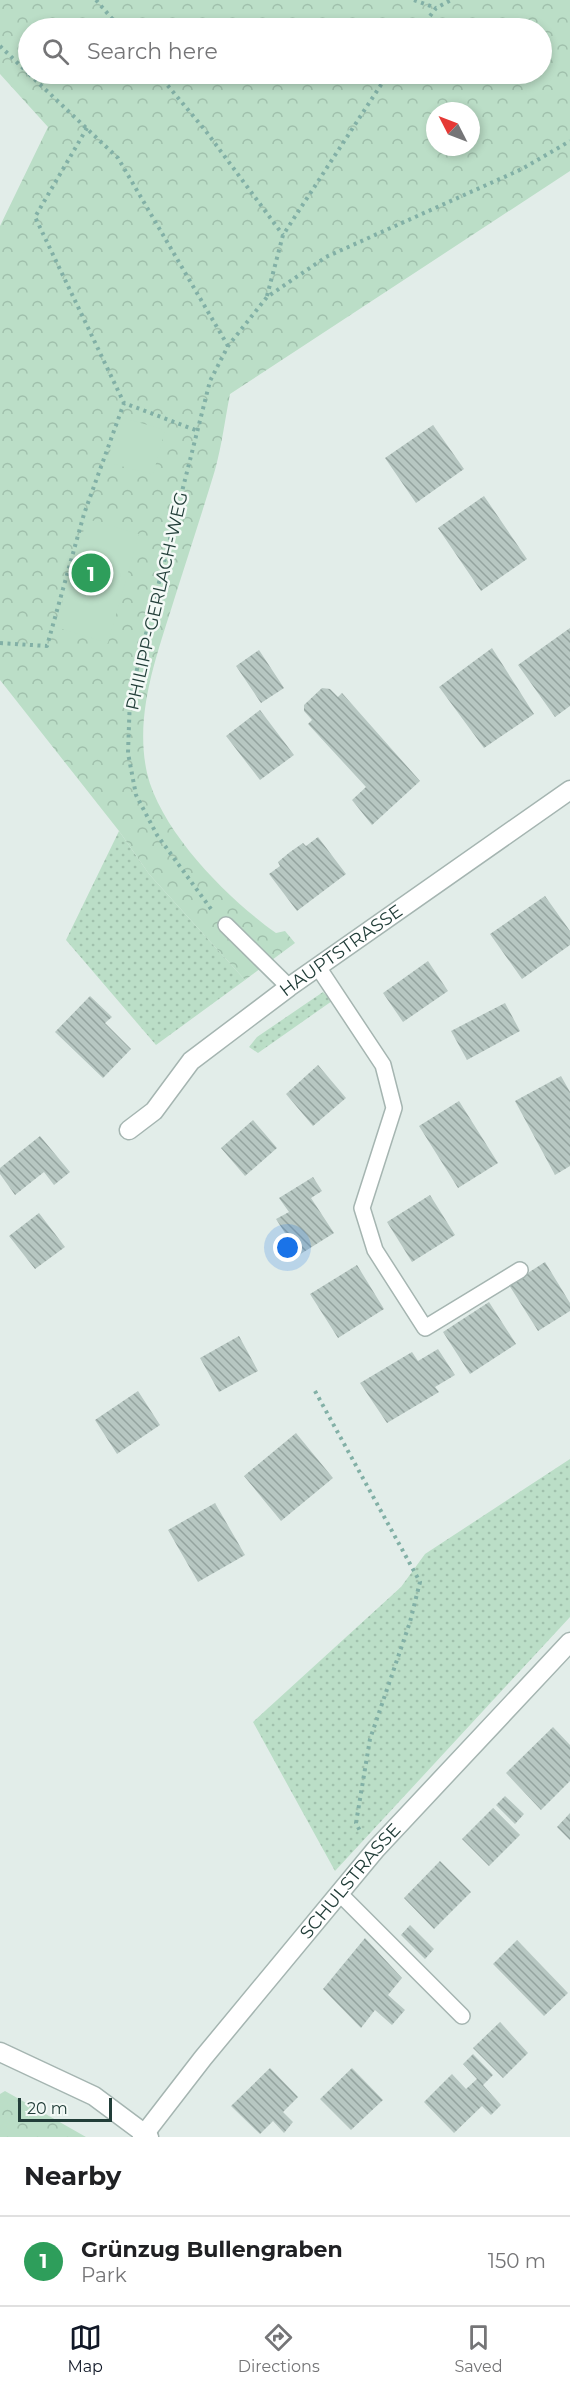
<!DOCTYPE html>
<meta charset="utf-8">
<style>
:root{--surface:#fff;--page:#f6f6f6;--text:#202124;--muted:#757577;--line:#e0e0e0;--accent:#111827}
body{margin:0;font-family:Montserrat,sans-serif;background:var(--page);color:var(--text)}
.compass{position:absolute;left:426px;top:102px;width:54px;height:54px;border-radius:50%;background:var(--surface);box-shadow:0 3px 9px #0003;rotate:312deg}
.scale{position:absolute;left:18px;bottom:15px;width:94px;box-sizing:border-box;padding-left:6px;border:3px solid #223e39;border-top:0;font-size:16px;line-height:21px;white-space:nowrap;color:#223e39;-webkit-text-stroke:4px #f3f9f6;paint-order:stroke}
.you{position:absolute;left:288px;top:1248px;width:21px;height:21px;margin:-15px;border:4px solid #fff;border-radius:50%;background:#1a73e8;box-shadow:0 0 0 9px #1a73e833}
.badge{display:grid;place-items:center;width:39px;height:39px;border-radius:50%;background:var(--accent);color:#fff;font-size:20px;font-weight:700}
.pin{position:absolute;translate:-50% -50%;border:3px solid #fff;box-shadow:0 2px 6px #0006}
.list{margin:0;padding:0;list-style:none}
h2{display:flex;justify-content:space-between;align-items:center;height:78px;margin:0;padding:0 24px;font-size:26px}
h2 small{font-size:20px;font-weight:400;color:var(--muted)}
.list li{display:grid;grid-template-columns:39px 1fr auto;gap:18px;align-items:center;box-sizing:border-box;height:90px;padding:0 24px;border-top:2px solid var(--line)}
.list b{display:block;font-size:22px;white-space:nowrap}
.list p{margin:0;font-size:20px;white-space:nowrap;color:var(--muted)}
.list em{font-size:20px;font-style:normal;color:var(--muted)}
.icon{flex:none;width:33px;height:33px;fill:none;stroke:currentColor;stroke-width:2;stroke-linecap:round;stroke-linejoin:round}
.map{position:relative;flex:none;width:570px;height:2137px;overflow:hidden}
.search{position:absolute;background:var(--surface);box-shadow:0 3px 9px #0003;left:18px;right:18px;top:18px;height:66px;display:flex;align-items:center;gap:15px;box-sizing:border-box;padding:0 21px;border-radius:33px;color:var(--muted);font-size:22px}
.sheet{height:168px;background:var(--surface)}
nav{display:flex;justify-content:space-around;align-items:center;box-sizing:border-box;height:84px;border-top:2px solid var(--line);background:var(--surface);font-size:16px;color:var(--muted)}
nav a{display:grid;justify-items:center;gap:3px}
nav .on{color:var(--accent)}
.map>svg:first-child{display:block}
.grass{fill:url(#grass-dots)}
.forest{fill:url(#forest-crowns);fill-rule:evenodd}
.pitch{fill:#bbdec7}
.building{fill:url(#building-back-hatch)}
.lines{fill:none;stroke-linecap:round;stroke-linejoin:round}
.service-casing{stroke:#a5b5b1;stroke-width:18}
.minor-casing{stroke:#a5b5b1;stroke-width:21}
.path{stroke:#82b0a6;stroke-width:4;stroke-dasharray:3 4.5;stroke-linecap:butt}
.service{stroke:#fff;stroke-width:15}
.minor{stroke:#fff;stroke-width:18}
.labels{text-anchor:middle;stroke-width:5;stroke-linejoin:round;paint-order:stroke}
.street-label{font-size:18px;fill:#223e39;stroke:#f3f9f6}
</style>
<div class="map">
<svg width="570" height="2137" viewBox="0 0 570 2137">
<defs>
<pattern id="grass-dots" width="8" height="8" patternUnits="userSpaceOnUse" patternTransform="scale(1.5)"><rect width="8" height="8" fill="#bbdec7"/><path d="M2 2h.1M6 6h.1" fill="none" stroke="#a0c0ac" stroke-width="1.8" stroke-linecap="round"/></pattern>
<pattern id="forest-crowns" width="20" height="18" patternUnits="userSpaceOnUse" patternTransform="scale(1.5)"><rect width="20" height="18" fill="#bbdec7"/><path d="M2 6a3 3 0 1 1 6 0M12 15a3 3 0 1 1 6 0" fill="none" stroke="#a0c0ac"/></pattern>
<pattern id="building-back-hatch" width="6" height="6" patternUnits="userSpaceOnUse" patternTransform="scale(1.5)"><rect width="6" height="6" fill="#b7c7c2"/><path d="M-1 5l2 2M0 0l6 6M5-1l2 2" fill="none" stroke="#94a39f"/></pattern>
</defs>
<rect width="100%" height="100%" fill="#e2ede9"/>
<path class="grass" d="M119,831L149,874L245,980L156,1045L66,940Z
M323,992L332,1001L258,1053L249,1047L257,1037Z
M570,1459V1617L335,1871L253,1722L401,1587L425,1554Z"/>
<path class="forest" d="M0,0H570V171L230,394C225,419 222,445 215,470C202,513 188,556 174,600C157,655 134,714 147,773C161,832 228,899 276,933L285,931L295,943L245,980L149,874L119,831L0,680V226L48,127L0,74ZM28,28H542V74H28ZM435,111H471V147H435Z
M5,2091L86,2137H0V2094Z"/>
<path class="pitch" d="M120,417L165,430L153,475L107,462Z
M87,519L139,534L108,643L55,627Z"/>
<path class="building" d="M433,425L464,469L416,503L385,458Z
M484,496L527,559L481,591L438,528Z
M570,628V706L555,717L518,665Z
M492,648L534,714L484,748L439,687Z
M259,650L284,688L261,703L236,666Z
M322,688L330,689L338,697L342,693L420,781L372,825L352,800L366,787L308,724L312,720L304,711V705Z
M260,710L294,755L260,780L226,736Z
M318,837L346,874L297,911L269,874L280,866L278,862L290,852L303,843L306,846Z
M545,896L570,931V945L522,979L490,934Z
M428,961L448,991L403,1022L383,993Z
M90,996L112,1017L105,1023L131,1049L103,1078L55,1032Z
M505,1003L520,1031L467,1060L451,1031Z
M318,1065L346,1098L313,1126L286,1094Z
M561,1076L570,1092V1166L555,1175L515,1101Z
M459,1101L498,1163L458,1188L419,1126Z
M253,1120L277,1148L245,1176L221,1148Z
M40,1136L70,1172L54,1185L44,1172L15,1195L0,1174V1168Z
M313,1177L322,1191L311,1198L334,1233L299,1255L276,1219L289,1212L279,1198Z
M430,1195L455,1235L412,1262L387,1222Z
M39,1213L65,1247L35,1269L9,1236Z
M545,1262L570,1303V1311L538,1331L509,1285Z
M357,1265L384,1309L338,1338L310,1294Z
M489,1302L516,1344L470,1374L443,1332Z
M239,1336L258,1371L219,1392L200,1358Z
M438,1349L455,1375L435,1387L439,1392L387,1423L360,1383L412,1352L418,1361Z
M138,1391L160,1425L117,1454L95,1420Z
M296,1433L333,1478L281,1521L244,1476Z
M215,1503L245,1555L198,1582L168,1530Z
M553,1727L570,1745V1781L541,1810L506,1773Z
M505,1796L524,1814L515,1824L496,1805Z
M493,1808L520,1835L489,1866L462,1839Z
M570,1813V1840L557,1827Z
M440,1861L471,1892L434,1929L404,1898Z
M410,1925L434,1949L425,1959L401,1935Z
M365,1938L402,1978L388,1995L405,2010L392,2025L375,2010L361,2028L323,1989Z
M517,1940L568,1993L544,2016L493,1964Z
M500,2022L528,2053L503,2078L473,2048Z
M473,2054L493,2075L483,2085L501,2105L491,2115L482,2106L454,2133L424,2102L452,2074L466,2089L477,2079L463,2064Z
M270,2068L298,2097L283,2112L293,2122L284,2133L273,2121L260,2134L231,2106Z
M352,2068L383,2100L351,2130L320,2099Z"/>
<g class="lines">
<defs>
<path id="service" d="M226,925L289,987
M318,967L383,1065L394,1108L362,1208L375,1250L425,1328L520,1270
M339,1893L462,2016"/>
<g id="minor">
<path id="s1" d="M129,1130L154,1111L191,1061L289,987L570,790"/>
<path d="M0,2052L94,2096L149,2137"/>
<path id="s2" d="M142,2137L203,2058L376,1849L570,1642"/>
</g>
</defs>
<use href="#service" class="service-casing"/>
<use href="#minor" class="minor-casing"/>
<path class="path" d="M96,0L120,28
M414,0L436,8
M421,28L436,8L451,0
M0,46L28,73
M29,74L118,158L228,346
M158,74L205,130L283,235
M87,128L35,217L124,403L198,431
M267,296L283,235L388,74
M0,643L47,646L84,514L124,403
M211,909L157,835L136,795L128,753L130,697L210,381L228,346L267,297L326,257L522,169L570,141
M315,1391L420,1582L410,1622L370,1739L356,1823L360,1831"/>
<use href="#service" class="service"/>
<use href="#minor" class="minor"/>
</g>
<g class="labels">
<g class="street-label">
<text transform="translate(157 601) rotate(-77)" y="6">PHILIPP-GERLACH-WEG</text>
<text dy="6" stroke="none"><textPath href="#s1" startOffset="280">HAUPTSTRASSE</textPath></text>
<text dy="6" stroke="none"><textPath href="#s2" startOffset="330">SCHULSTRASSE</textPath></text>
</g>
</g>
</svg>
<svg class="compass" viewBox="-18 -18 36 36"><path d="M0-13l5 13h-10z" fill="#e53935"/><path d="M0 13l5-13h-10z" fill="#757577"/></svg>
<div class="scale">20 m</div>
<div class="you"></div>
<div class="pin badge" style="left:91px;top:573px;background:#2e9e5b">1</div>
<div class="search"><svg class="icon" aria-label="search" viewBox="0 0 24 24"><circle cx="10" cy="10" r="6"/><path d="M15 15l6 6"/></svg>Search here</div>
</div>
<section class="sheet">
<h2>Nearby<small></small></h2>
<ul class="list">
<li><span class="badge" style="background:#2e9e5b">1</span><div><b>Grünzug Bullengraben</b><p>Park</p></div><em>150 m</em></li>
</ul>
</section>
<nav>
<a class="on"><svg class="icon" aria-label="map" viewBox="0 0 24 24"><path d="M3 6l6-2 6 2 6-2v14l-6 2-6-2-6 2zM9 4v14M15 6v14"/></svg>Map</a>
<a><svg class="icon" aria-label="directions" viewBox="0 0 24 24"><path d="M12 3l9 9-9 9-9-9zM9 14v-3h6M13 9l2 2-2 2"/></svg>Directions</a>
<a><svg class="icon" aria-label="saved" viewBox="0 0 24 24"><path d="M7 4h10v16l-5-4-5 4z"/></svg>Saved</a>
</nav>
